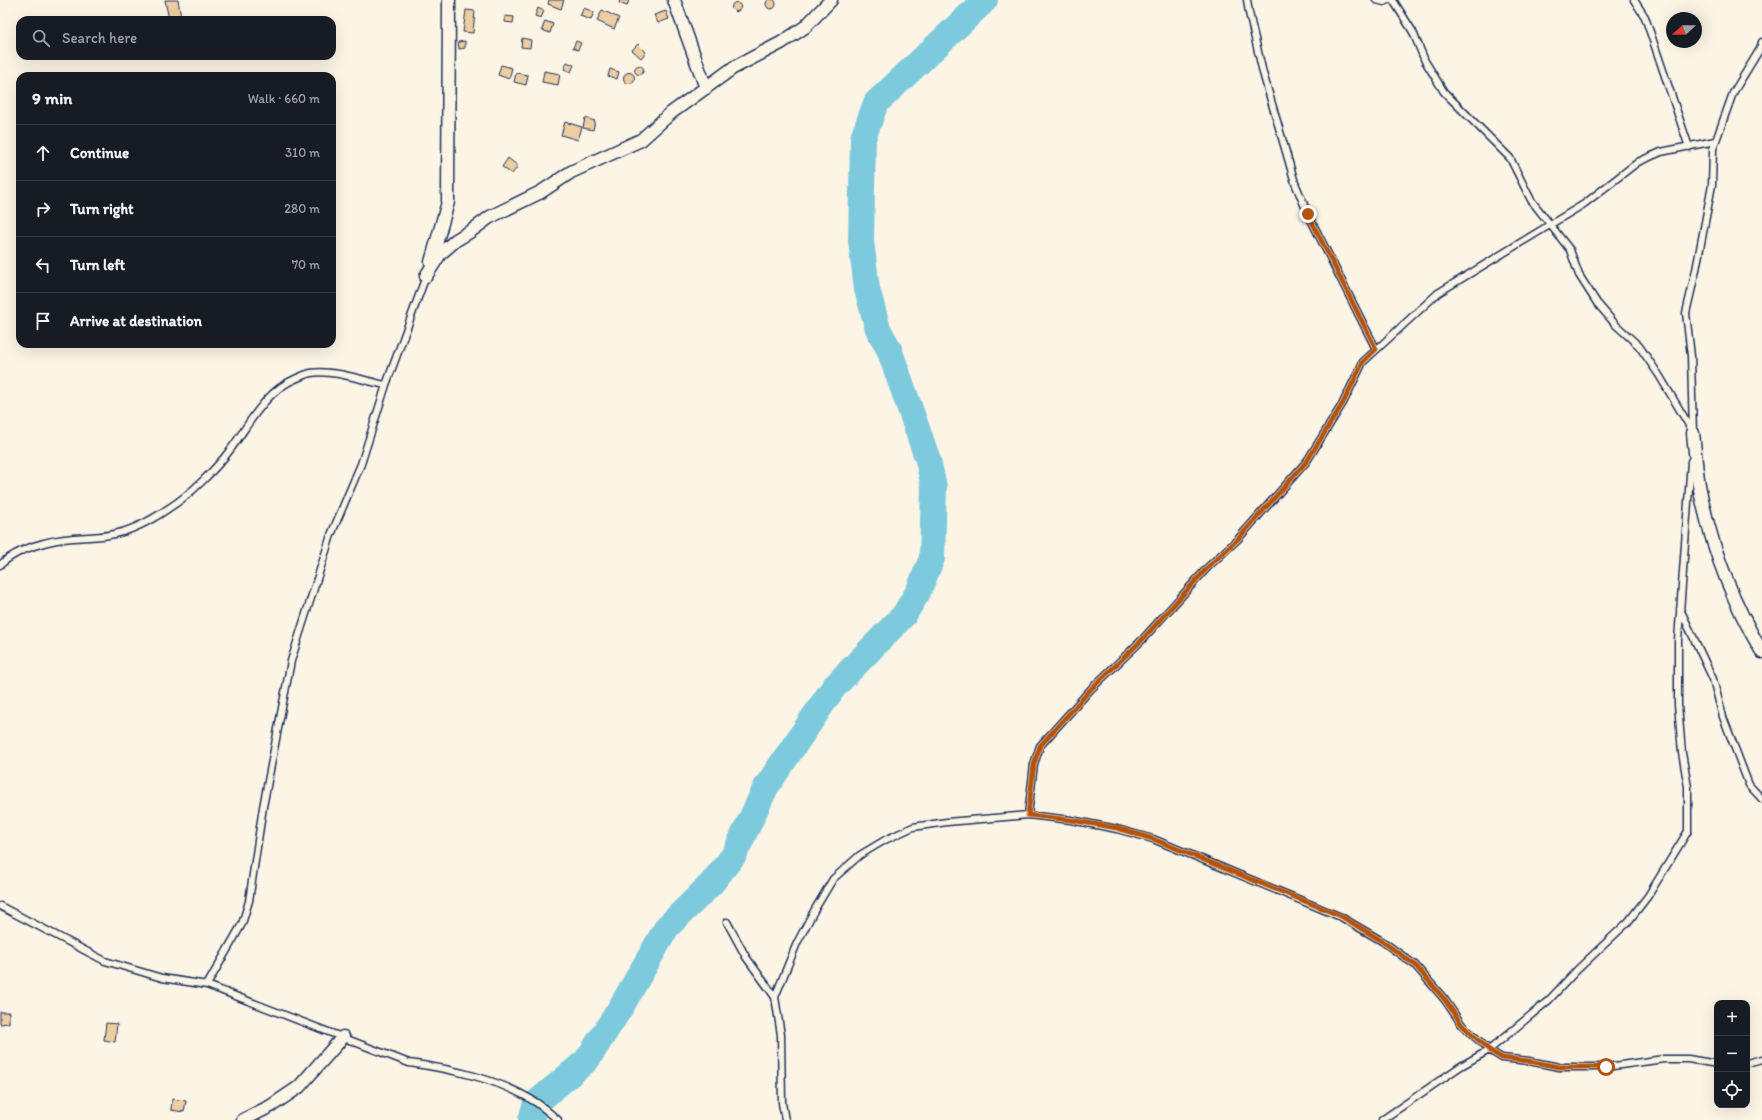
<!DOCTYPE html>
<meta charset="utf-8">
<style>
:root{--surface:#171b24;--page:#242831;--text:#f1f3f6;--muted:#9ea1a6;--line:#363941}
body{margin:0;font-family:Itim,sans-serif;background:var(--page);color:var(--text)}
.controls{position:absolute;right:12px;bottom:12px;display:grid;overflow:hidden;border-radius:8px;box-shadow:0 4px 16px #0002}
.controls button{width:36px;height:36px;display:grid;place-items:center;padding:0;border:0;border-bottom:1px solid var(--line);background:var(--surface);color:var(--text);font:20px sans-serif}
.compass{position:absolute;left:1666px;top:12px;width:36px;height:36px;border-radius:50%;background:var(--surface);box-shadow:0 4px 16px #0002;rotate:249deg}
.stop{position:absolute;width:12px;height:12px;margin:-9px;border:3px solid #b45309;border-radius:50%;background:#fff}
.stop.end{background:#b45309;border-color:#fff;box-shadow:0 1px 4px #0008}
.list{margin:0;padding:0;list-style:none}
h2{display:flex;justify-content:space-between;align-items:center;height:52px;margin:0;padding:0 16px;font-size:17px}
h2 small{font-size:13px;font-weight:400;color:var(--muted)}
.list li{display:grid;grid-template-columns:26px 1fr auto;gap:12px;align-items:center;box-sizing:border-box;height:56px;padding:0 16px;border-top:1px solid var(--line)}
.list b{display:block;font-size:15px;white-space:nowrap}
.list em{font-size:13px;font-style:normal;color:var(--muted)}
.icon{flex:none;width:22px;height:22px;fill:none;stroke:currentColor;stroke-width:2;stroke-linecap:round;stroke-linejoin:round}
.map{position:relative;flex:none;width:1762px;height:1120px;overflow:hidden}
.search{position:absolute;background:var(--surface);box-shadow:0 4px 16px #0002;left:16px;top:16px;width:320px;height:44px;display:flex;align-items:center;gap:10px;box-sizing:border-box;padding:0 14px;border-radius:12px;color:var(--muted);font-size:15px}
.panel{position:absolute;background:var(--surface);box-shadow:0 4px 16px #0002;left:16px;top:72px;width:320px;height:276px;border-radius:12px}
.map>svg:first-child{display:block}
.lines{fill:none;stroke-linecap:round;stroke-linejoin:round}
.river{stroke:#7ecadd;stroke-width:26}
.building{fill:#eecea0;stroke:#1b2f5e}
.service-casing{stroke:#1b2f5e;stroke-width:9}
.minor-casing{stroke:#1b2f5e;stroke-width:15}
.service{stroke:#fcf5e5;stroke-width:6}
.minor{stroke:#fcf5e5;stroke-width:12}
.route{stroke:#b45309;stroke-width:5}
</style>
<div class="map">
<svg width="1762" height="1120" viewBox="0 0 1762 1120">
<rect width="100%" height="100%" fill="#fcf5e5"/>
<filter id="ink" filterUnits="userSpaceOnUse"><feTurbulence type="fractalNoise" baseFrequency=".025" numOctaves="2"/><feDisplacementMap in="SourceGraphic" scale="8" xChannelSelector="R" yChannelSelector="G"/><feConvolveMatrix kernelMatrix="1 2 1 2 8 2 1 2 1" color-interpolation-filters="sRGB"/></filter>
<g filter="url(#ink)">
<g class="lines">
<path class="river" d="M531,1120L536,1103L587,1060L621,1007L667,927L711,884L734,855L766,787L834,687L904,615L918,592L932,558L934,487L928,460L889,349L878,329L867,289L861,241L863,138L876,103L985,0"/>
</g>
<path class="building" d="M766 4a5 5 0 1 1 10 0a5 5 0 1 1-10 0Z
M165,0H178L181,17L169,20Z
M549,0H564L561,9L548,4Z
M620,0H629L627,6L619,3Z
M731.5 7a4.5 4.5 0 1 1 9 0a4.5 4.5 0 1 1-9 0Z
M538,8L544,11L541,18L535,16Z
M584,8L594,12L591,20L580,16Z
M466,10L475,11L473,33L463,32Z
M602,10L619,18L614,29L597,21Z
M666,11L669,19L658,23L654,15Z
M505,16L514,17L513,23L505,22Z
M545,21L553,24L550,33L542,30Z
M522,38L531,40L530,48L521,47Z
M465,41V48L459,49L458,42Z
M576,41L581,43L578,50L573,48Z
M638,44L646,52L641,58L632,50Z
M567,62L574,65L571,72L564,69Z
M501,65L512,68L509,79L498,75Z
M634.5 70a4.5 4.5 0 1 1 9 0a4.5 4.5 0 1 1-9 0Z
M610,69L619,72L617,79L608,76Z
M544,71L560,74L558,85L542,82Z
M623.5 78a5.5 5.5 0 1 1 11 0a5.5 5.5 0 1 1-11 0Z
M516,73L528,75L526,85L514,82Z
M585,118L595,121L593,130L583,128Z
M565,122L582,127L578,140L561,135Z
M508,158L518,166L512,174L502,167Z
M0,1012H9V1023L0,1024Z
M106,1023L117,1024L115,1042L104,1040Z
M172,1099L186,1101L184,1112L171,1110Z"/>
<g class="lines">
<defs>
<path id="service" d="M1247,0L1249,13L1263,73L1295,183L1308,214L1376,349
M1376,0L1384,2L1388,0
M1393,0L1413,32L1425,61L1444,92L1510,158L1531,200L1570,250L1579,275L1597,303L1616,325L1639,346L1659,375L1693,432
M1634,0L1645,17L1689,147
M1693,434L1691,356L1686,313L1696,270L1712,185L1713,149L1733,93L1760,49L1762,42
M0,565C18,548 49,540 73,538C85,537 97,537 109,535C129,532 152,520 169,508C190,495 216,469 230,450C249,425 264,392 295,379C300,377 306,374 311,373C332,369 365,381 386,385
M1680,609L1713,679L1723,717L1749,785L1762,799
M1028,815L1034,764L1040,746L1091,689L1141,641L1208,567L1238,539L1307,461L1343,403L1363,362L1438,293L1584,204L1638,162L1661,152L1715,141
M0,906L105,961L162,978L207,985L409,1063C452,1069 500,1079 537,1103C544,1108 551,1114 558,1120
M727,922L746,957L775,997L781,1035L782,1103L785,1120
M207,985L242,924L249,901L263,807L291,661L331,535L361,464L386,385L426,276
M775,997L797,943L815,909L833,879L860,855L885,840L913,827L947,822L1028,815L1071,820L1117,829L1153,839L1341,917L1382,941L1415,965L1445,1000L1462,1025L1489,1050L1502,1058L1529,1061L1559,1067H1606L1664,1059H1688L1717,1064
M1747,1063L1762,1059
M1382,1120L1461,1066L1489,1050L1549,1000L1577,970L1628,922L1648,896L1688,831V787L1682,753L1678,705V640L1691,461"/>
<path id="minor" d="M674,0L706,88
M431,262L448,202L449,0
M426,276L440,254L456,240L471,231L490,217L541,192L571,172L641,140L671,113L733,68L781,43L805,27L831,0
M1693,433C1695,450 1696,468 1699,485C1710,543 1732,601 1762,652
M243,1120L271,1106L299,1087L343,1037"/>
</defs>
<use href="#service" class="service-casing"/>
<use href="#minor" class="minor-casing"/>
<use href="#service" class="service"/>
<use href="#minor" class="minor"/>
</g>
</g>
<g class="lines" filter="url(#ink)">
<path class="route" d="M1308,214L1376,349L1363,362L1343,403L1307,461L1238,539L1208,567L1141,641L1091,689L1040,746L1034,764L1028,815L1071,820L1117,828L1153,839L1341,916L1382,941L1415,965L1445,1000L1462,1025L1489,1050L1502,1058L1529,1061L1559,1067H1606"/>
</g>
</svg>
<div class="controls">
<button>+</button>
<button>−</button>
<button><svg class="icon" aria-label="locate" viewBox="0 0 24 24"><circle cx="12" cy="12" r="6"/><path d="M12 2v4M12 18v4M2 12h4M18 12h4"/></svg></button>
</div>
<svg class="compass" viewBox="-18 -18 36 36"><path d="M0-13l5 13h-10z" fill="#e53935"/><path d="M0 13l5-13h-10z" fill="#9ea1a6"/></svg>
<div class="stop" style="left:1606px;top:1067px"></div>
<div class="stop end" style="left:1308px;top:214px"></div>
<div class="search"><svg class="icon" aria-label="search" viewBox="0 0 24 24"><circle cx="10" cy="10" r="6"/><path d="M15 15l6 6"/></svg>Search here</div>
<section class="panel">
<h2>9 min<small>Walk · 660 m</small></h2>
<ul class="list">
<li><svg class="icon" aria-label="ahead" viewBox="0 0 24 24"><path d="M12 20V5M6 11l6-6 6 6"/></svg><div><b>Continue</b></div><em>310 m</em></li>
<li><svg class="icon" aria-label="right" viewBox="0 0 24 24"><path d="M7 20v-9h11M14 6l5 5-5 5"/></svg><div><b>Turn right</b></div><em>280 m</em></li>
<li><svg class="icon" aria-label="left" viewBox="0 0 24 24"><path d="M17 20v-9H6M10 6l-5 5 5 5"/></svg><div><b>Turn left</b></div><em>70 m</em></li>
<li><svg class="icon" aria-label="arrive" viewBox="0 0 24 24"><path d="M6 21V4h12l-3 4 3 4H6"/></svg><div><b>Arrive at destination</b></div></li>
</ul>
</section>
</div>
